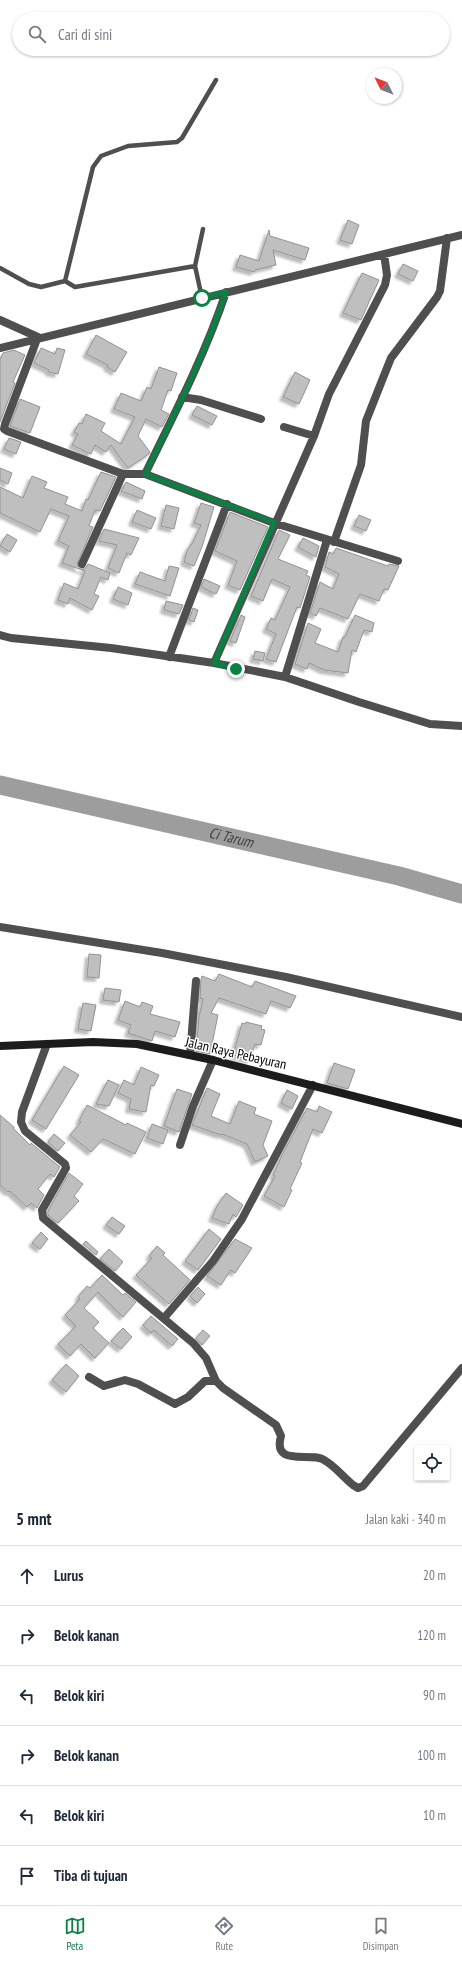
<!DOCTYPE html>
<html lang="id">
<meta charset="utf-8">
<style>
:root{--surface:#fff;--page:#f6f6f7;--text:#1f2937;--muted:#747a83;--line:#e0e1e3;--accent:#0b8043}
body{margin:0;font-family:"PT Sans Narrow",sans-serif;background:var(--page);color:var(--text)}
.controls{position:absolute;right:12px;bottom:12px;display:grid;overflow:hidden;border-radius:4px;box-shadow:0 1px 3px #0004}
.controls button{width:36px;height:36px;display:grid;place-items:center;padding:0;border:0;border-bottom:1px solid var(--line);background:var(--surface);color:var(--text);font:20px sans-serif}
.compass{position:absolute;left:366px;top:68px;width:36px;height:36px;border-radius:50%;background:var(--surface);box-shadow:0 1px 3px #0004;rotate:312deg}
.stop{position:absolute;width:12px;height:12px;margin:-9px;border:3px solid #0b8043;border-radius:50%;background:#fff}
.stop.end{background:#0b8043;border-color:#fff;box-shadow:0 1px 4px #0008}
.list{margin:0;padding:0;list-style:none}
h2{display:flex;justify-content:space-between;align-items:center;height:52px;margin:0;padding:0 16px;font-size:17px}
h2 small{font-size:13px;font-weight:400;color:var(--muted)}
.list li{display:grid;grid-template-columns:26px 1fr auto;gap:12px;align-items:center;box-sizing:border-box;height:60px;padding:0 16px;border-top:1px solid var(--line)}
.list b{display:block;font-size:15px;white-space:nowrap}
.list em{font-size:13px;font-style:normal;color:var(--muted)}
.icon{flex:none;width:22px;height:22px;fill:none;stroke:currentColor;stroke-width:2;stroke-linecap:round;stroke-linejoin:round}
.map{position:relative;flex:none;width:462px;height:1493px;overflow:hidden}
.search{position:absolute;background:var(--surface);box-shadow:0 1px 3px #0004;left:12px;right:12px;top:12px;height:44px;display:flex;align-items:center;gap:10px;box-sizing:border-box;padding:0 14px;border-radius:22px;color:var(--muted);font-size:15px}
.sheet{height:412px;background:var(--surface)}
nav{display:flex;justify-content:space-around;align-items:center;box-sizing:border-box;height:56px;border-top:1px solid var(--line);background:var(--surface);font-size:11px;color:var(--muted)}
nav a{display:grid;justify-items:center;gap:2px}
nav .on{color:var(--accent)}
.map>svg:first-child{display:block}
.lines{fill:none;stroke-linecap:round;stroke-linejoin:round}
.river{stroke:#9d9d9d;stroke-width:19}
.building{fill:#bfbfbf;stroke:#939393;filter:url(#shadow)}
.service{stroke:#4f4f4f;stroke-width:4.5}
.minor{stroke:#4f4f4f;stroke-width:8}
.secondary{stroke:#1c1c1c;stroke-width:8}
.route{stroke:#0b8043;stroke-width:5}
.labels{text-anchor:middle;stroke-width:3;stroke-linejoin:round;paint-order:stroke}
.street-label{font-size:14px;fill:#000;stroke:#fff}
.water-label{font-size:15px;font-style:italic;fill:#3e3e3e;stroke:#fff}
</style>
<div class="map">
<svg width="462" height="1493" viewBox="0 0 462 1493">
<defs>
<filter id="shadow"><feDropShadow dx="-3.5" dy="3.5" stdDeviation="1" flood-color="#0004"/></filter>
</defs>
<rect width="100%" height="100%" fill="#fff"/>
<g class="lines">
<path class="river" id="s1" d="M0,785L399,876L462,894"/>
</g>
<path class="building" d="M348,220L359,225L352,244L340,240Z
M269,230L270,236L309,248L305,260L273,250L276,265L255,270L254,272L236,267L240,255L259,261Z
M403,264L418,271L413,281L398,274Z
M362,273L379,280L361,320L343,313Z
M96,335L127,352L115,372L107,367L108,365L86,354Z
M41,348L55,354L57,348L65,350L58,374L49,372V370L34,363Z
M14,350L25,355L13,382L15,383L0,422V360L3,353Z
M159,367L177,373L171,391L168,390L161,410L169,414L162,427L146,419L138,436L150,452L149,454L128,468L111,445L106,452L95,445L91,454L72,445L78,434L74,432L79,423L82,424L86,414L105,423L101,431L121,444L135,417L114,409L121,393L141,401L147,387L151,389Z
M295,372L310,380L299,404L283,397Z
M20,399L40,407L30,433L10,426Z
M197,406L217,416L212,425L192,415Z
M9,438L21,442L16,454L4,449Z
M0,468L12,473L8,484L0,480Z
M101,472L116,477L100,511L95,510L89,526L93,527L77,564L80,569H85L88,564L110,573L108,580L101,577L94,594L99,596L92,610L70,598L68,604L58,600L64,583L78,589L85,571L62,563L69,546L58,541L69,516L51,509L40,532L0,513V487L23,498L32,476L47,482L44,488L68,497L65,504L82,511L86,499L88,500Z
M126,482L145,491L142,499L121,491Z
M201,503L214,507L202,547L194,566L184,562L187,551L191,544H192L201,525L194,523Z
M166,505L179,508L174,529L161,526Z
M137,510L156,518L151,529L132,522Z
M230,512L268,527L240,590L228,585L237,561L215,551Z
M359,515L371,520L366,531L354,526Z
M104,529L139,538L131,555L127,553L119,573L108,568L117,545L99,541Z
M279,530L290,535L278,559L308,571L306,575L310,577L300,608L297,607L276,662L266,659L276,634L266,629L271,618L275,620L290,587L272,579L263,601L251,596Z
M7,534L17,540L10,552L0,546Z
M303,538L319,546L316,557L298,547Z
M336,548L388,566L389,564L399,566L388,590L384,589L379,601L360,594L348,619L320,608L316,616L310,613L320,582L333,589L339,574L325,567L329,552L333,554Z
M169,566L179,568L170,596L135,584L140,572L165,581Z
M204,579L220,586L216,594L201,587Z
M118,587L132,593L128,605L113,599Z
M166,601L183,605L179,614L164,610Z
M193,608L198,610L194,622L189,620Z
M241,615L245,617L236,643L230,641Z
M355,615L374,623L372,632L364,630L356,652L352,650L348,673L324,670L309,663L307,669L295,664L308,623L321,629L315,643L338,652L343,637H345Z
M255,651L265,653L263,661L253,659Z
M89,954L101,955L99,978L87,977Z
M219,974L252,987L255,981L296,996L290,1008L271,1001L266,1014L219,998L211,1013L218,1015L210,1054L196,1051L199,1017L203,999L200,998L201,980L202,976L215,981Z
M105,988L121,990L119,1002L103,1000Z
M125,1001L140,1007L142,1002L153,1006L150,1014L180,1022L175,1037L155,1031L152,1041L128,1033L131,1025L118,1020Z
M83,1003L96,1005L91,1031L78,1029Z
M246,1022L262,1026L261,1029L265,1030L261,1045L255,1044L250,1060L233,1055L242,1023L245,1024Z
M334,1063L355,1070L348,1089L327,1083Z
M64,1066L79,1075L46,1129L32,1120Z
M141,1067L159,1075L154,1086L151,1085L146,1112L129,1109L131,1099L118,1093L124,1080L134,1085Z
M108,1080L119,1085L109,1106L96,1104Z
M207,1088L220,1094L211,1116L230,1124L239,1101L256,1108L254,1114L272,1121L263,1145L268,1156L255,1162L247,1144L222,1134L221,1135L192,1125Z
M177,1089L192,1094L179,1132L164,1126Z
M287,1090L298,1096L292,1109L281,1103Z
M87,1105L126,1125L127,1123L146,1132L135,1154L103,1139L91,1152L70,1135L81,1122L79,1121Z
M319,1106L332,1112L322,1133L313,1129L300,1162L302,1163L290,1189L292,1190L284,1207L264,1196L275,1176L273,1175L282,1155L307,1108L317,1112Z
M0,1115L14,1127V1129L30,1145L31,1143L60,1167L54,1177L50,1174L38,1189L44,1195L37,1208L31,1203L27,1207L10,1191L8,1192L0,1185Z
M152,1124L168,1130L163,1144L147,1138Z
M54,1134L65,1143L58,1151L48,1142Z
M69,1173L83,1184L74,1196L79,1201L58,1223L48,1215V1211Z
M226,1193L243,1205L236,1217L233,1214L229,1224L212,1218L217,1206Z
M112,1217L125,1226L119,1234L106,1225Z
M209,1229L221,1239L198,1270L185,1261Z
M41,1232L48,1239L40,1249L32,1243Z
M235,1239L252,1248L235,1273L231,1270L221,1285L207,1276Z
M86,1241L98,1252L96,1255L83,1244Z
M157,1246L165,1253L163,1255L190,1280L169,1304L136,1275L152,1258L149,1256Z
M109,1249L123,1262L115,1271L100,1259Z
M102,1275L123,1295L125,1293L136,1302L123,1317L98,1292L84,1308L99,1322L93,1328L109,1343L95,1358L81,1344L70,1356L58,1344L76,1326L65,1315L80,1299L78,1297L87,1286L90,1288Z
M198,1287L205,1294L197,1303L190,1296Z
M151,1316L178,1339L172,1346L154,1330L151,1333L143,1325Z
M123,1328L132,1337L121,1349L111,1341Z
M203,1330L210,1336L202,1345L196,1338Z
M66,1364L79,1376L66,1392L52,1380Z"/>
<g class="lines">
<path class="service" d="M0,268L29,284L41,287L65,281
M65,281L93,167L101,156L128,146L177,142L182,138L216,80
M65,281L75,287L195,266
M202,298L195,266L203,229"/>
<path class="minor" d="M0,320L40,338
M37,339L5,424L4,429L7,431L123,474H145L274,523L398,561
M0,348L462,235
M182,397L201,400L261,419
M284,427L314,436
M145,474C174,415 205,355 226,292
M334,542L361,465L366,421L383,378L391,358L437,297L440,291L447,238
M82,564L123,474
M0,635L11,638L111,648L214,663L285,677L359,702L430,724L462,726
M169,657L227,504
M214,663L314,436L329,394L385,285L387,275L384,254
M285,677L327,540
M0,927L162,953L286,977L462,1017
M47,1044L22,1112L21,1122L25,1131L65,1164L66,1168L42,1210L43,1218L193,1343L206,1358L216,1381L223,1388L276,1425L281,1436C272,1468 311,1451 324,1460C335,1466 343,1477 353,1485L358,1488L363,1486L462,1368
M190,1055L196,981
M180,1145L193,1106L213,1060
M164,1318L213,1261L242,1219L313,1085
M89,1377L104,1386L125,1380L138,1384L175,1404L188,1397L205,1381H216"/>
<path class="secondary" d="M0,1046L93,1042L137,1044L213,1060L462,1124"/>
</g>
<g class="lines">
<path class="route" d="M202,298L226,292C205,355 174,415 145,474L274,522L214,663L236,669"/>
</g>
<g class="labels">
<g class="street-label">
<text transform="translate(236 1053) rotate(13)" y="5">Jalan Raya Pebayuran</text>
</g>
<g class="water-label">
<text dy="5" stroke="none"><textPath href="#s1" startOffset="237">Ci Tarum</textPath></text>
</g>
</g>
</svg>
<div class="controls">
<button><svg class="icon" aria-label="locate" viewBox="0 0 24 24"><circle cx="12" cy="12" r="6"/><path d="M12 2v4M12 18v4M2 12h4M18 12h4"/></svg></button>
</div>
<svg class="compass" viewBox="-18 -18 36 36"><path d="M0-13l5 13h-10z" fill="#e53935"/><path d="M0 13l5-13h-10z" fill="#747a83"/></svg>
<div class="stop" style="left:202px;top:298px"></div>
<div class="stop end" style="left:236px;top:669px"></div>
<div class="search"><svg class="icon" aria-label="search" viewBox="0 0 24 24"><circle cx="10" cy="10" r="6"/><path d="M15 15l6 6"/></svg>Cari di sini</div>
</div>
<section class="sheet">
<h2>5 mnt<small>Jalan kaki · 340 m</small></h2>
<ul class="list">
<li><svg class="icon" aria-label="ahead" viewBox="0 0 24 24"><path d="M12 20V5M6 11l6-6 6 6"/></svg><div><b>Lurus</b></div><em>20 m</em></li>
<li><svg class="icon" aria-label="right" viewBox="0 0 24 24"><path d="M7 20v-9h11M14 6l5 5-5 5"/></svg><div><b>Belok kanan</b></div><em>120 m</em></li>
<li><svg class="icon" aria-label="left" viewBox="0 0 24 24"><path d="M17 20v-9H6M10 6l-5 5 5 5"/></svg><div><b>Belok kiri</b></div><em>90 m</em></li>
<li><svg class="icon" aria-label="right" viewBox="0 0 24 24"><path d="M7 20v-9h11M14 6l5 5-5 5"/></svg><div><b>Belok kanan</b></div><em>100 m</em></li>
<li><svg class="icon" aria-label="left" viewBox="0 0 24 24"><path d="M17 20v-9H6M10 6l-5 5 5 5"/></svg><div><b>Belok kiri</b></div><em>10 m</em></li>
<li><svg class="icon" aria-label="arrive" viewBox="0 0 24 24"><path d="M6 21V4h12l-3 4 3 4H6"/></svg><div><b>Tiba di tujuan</b></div></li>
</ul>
</section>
<nav>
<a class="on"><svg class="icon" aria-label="map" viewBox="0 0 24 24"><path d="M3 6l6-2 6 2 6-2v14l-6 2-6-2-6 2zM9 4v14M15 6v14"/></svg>Peta</a>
<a><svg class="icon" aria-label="directions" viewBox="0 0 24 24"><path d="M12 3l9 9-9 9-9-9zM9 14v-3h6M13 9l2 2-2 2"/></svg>Rute</a>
<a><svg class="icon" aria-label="saved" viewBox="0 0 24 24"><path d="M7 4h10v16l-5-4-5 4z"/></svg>Disimpan</a>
</nav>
